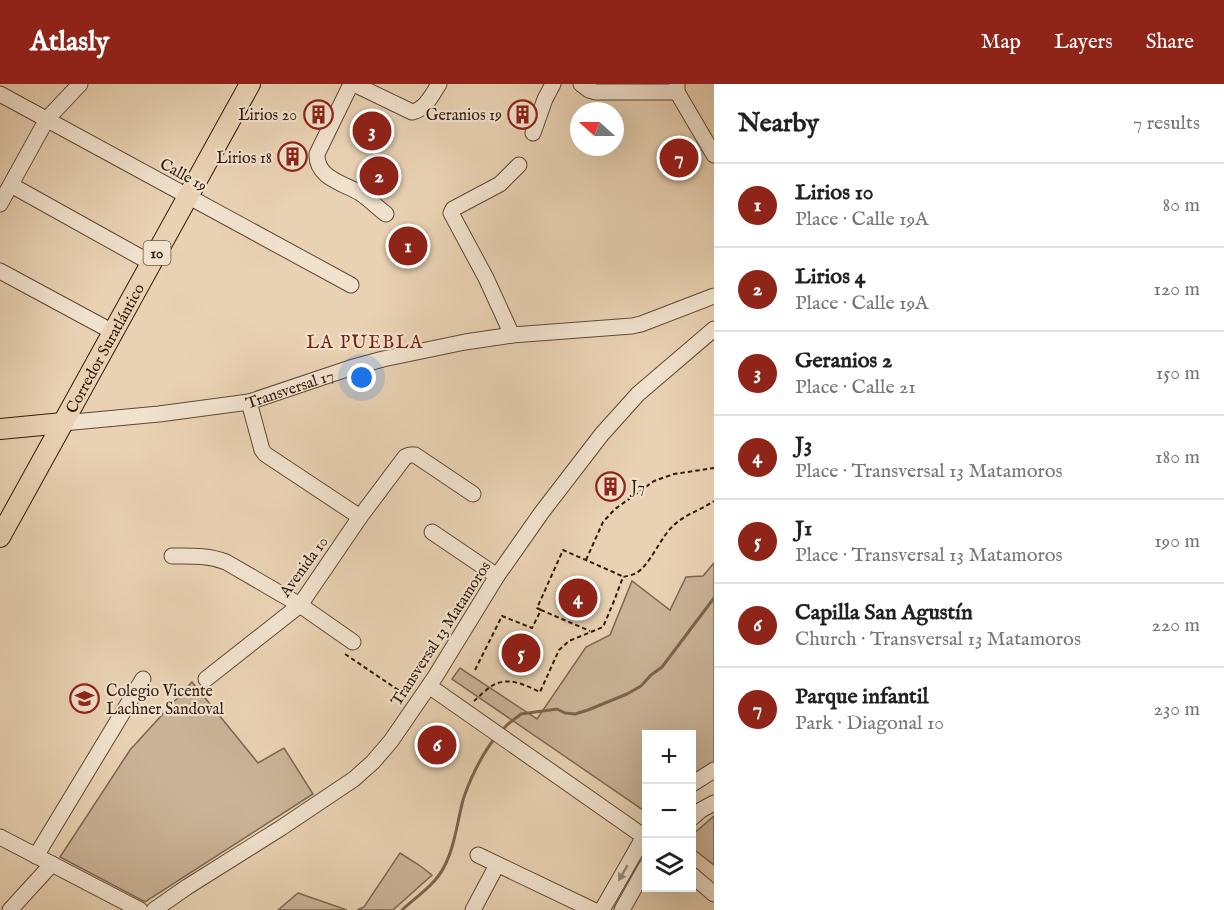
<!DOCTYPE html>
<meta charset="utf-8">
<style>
:root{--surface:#fff;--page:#f6f6f6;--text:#222;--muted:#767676;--line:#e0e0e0;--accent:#8f2418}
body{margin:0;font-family:"IM FELL English",serif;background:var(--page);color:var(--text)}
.controls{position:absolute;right:18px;bottom:18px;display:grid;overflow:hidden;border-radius:0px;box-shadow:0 6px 24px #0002}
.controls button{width:54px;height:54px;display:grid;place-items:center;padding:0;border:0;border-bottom:2px solid var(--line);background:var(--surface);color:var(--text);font:30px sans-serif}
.compass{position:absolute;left:570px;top:18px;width:54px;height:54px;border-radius:50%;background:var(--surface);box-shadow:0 6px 24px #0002;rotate:291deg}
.you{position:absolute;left:362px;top:294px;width:21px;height:21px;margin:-15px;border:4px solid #fff;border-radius:50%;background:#1a73e8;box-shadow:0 0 0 9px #1a73e833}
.badge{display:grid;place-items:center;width:39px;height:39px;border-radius:50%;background:var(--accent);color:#fff;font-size:20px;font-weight:700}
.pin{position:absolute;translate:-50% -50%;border:3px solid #fff;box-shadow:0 2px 6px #0006}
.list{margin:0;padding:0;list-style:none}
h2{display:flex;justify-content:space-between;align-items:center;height:78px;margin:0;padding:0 24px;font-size:26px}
h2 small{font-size:20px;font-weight:400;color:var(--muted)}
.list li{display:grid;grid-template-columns:39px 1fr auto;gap:18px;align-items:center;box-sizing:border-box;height:84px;padding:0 24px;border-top:2px solid var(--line)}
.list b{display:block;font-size:22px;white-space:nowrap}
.list p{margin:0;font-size:20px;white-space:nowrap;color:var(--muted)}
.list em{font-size:20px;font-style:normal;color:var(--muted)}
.icon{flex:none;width:33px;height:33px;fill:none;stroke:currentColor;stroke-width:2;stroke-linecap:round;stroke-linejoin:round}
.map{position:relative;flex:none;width:714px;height:826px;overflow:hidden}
header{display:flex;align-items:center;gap:36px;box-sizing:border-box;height:84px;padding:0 30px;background:var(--accent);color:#fff}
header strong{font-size:28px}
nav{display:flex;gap:33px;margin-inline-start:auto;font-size:21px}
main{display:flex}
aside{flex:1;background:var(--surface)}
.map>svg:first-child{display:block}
.green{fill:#cab397;stroke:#7e6752;stroke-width:1.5}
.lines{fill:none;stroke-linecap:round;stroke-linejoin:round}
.stream{stroke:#7b644e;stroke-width:3}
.minor-casing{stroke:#604936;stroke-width:17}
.major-casing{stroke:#331b0c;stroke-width:22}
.path{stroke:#331b0c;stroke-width:2;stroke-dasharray:4.5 3;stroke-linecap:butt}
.minor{stroke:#f1e2ce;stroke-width:15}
.major{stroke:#e9d2b3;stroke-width:20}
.oneway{fill:#9c8877}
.labels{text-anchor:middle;stroke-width:4.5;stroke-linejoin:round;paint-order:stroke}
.shield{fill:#f1e2ce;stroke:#6c5746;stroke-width:1.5}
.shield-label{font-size:15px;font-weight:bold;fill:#331b0c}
.poi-label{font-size:16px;fill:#331b0c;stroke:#f1e2ce;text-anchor:end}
.street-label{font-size:16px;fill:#331b0c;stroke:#f1e2ce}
.neighbourhood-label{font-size:18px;letter-spacing:1.5px;fill:#7a1f14;stroke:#f1e2ce}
</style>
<header>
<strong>Atlasly</strong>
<nav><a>Map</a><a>Layers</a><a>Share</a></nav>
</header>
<main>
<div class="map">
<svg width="714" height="826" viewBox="0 0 714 826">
<rect width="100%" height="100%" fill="#e9d2b3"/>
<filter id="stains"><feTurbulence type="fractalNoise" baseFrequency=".00333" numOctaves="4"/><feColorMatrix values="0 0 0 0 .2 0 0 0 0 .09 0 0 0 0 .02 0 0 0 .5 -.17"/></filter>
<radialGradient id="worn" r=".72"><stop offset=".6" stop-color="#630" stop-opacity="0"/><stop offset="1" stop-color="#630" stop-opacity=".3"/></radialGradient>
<path class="green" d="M693,58L699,68L665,89L659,79Z
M714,479V690L692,704V650H646V728L452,595L460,584L537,635L586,563L610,551L632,497L670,526L686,493L703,492Z
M192,598L258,679L284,664L313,710L145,818L60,773L130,666Z
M714,732V781L692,764V751Z
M400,769L419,781L432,791L393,826H357L364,823Z
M298,809L347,826H278Z"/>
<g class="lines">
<path class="stream" d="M501,647L508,640L521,630L557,625L565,629L575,630L588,626L627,610L641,602L651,591L662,583L714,514
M402,826C417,812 435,801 444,783C455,762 457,739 463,716C469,697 482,670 495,654"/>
<defs>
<g id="minor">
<path d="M351,0L317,70C316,94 343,99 360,109C369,115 377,123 386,130"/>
<path d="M354,0L412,28C425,26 432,11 439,0"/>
<path d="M581,0L589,6L596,8H677"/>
<path d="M677,0V8L714,71"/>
<path d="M0,10L351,201"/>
<path d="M533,49L545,15L553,0"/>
<path d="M11,101L151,179"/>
<path d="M0,120L47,35L80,0"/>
<path d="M0,187L113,248"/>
<path d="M512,251L486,194L451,129L453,125L500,100L519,81"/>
<path d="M249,318L262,366L265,370L360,433"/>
<path id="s1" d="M63,339L159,330L249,318L350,284L383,275L465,258L512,251L632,242L641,240L714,212"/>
<path d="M432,448L497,492"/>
<path d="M172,472C191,472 208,471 226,478L300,521L353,558"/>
<path d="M206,595L300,521L360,433L405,373L410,371H415L473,410"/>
<path d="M429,602L646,754"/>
<path d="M692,700L714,686"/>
<path d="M692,734L701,726L714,719"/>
<path d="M0,753L140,826"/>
<path d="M478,771L593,826"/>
<path d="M36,772L143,595"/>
<path d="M692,791L714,810"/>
<path d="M10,826L52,780"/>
<path d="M154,826L187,803L281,744L354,695L373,678L391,657L435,593L497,492L542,428L602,350L638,310L714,245"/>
<path d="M473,826L497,781"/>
<path d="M602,826L646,749"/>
<path d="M622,826L646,783"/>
</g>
<g id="major">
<path d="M0,345L63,339"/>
<path id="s2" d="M0,453L250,0"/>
</g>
</defs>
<use href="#minor" class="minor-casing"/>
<use href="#major" class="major-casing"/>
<path class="path" d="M586,476L603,438L615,425L654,397L674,390L714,384
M541,526L537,524L563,466L622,492
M345,570L407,612
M475,586L502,532L532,544L541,526L590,547
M474,617C481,611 489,602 498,599C512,594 527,602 540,608L559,566L569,557L603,543L614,517L623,493C627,492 633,491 636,489C649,483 661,452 674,441C686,430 701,426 714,417"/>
<use href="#minor" class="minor"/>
<use href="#major" class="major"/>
</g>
<defs><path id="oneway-solid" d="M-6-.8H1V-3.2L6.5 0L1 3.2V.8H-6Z" transform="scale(1.5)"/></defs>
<use class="oneway" href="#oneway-solid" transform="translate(623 789) rotate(120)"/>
<defs>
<symbol id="building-ring" viewBox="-11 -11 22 22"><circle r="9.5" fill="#f1e2ce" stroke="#8f2418" stroke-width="1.5"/><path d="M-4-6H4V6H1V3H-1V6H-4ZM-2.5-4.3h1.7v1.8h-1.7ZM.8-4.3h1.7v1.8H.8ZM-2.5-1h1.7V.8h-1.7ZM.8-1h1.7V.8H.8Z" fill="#8f2418"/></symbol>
<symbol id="school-ring" viewBox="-11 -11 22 22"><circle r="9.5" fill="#f1e2ce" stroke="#8f2418" stroke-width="1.5"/><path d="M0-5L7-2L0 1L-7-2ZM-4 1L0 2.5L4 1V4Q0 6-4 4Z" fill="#8f2418"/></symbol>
</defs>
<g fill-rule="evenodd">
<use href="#building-ring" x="302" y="14" width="33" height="33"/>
<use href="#building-ring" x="506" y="14" width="33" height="33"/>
<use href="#building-ring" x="276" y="56" width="33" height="33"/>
<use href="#building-ring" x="594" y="386" width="33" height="33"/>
<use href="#school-ring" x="68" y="598" width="33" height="33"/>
</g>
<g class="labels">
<rect class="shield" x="143.5" y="157" width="27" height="24" rx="4.5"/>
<g class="shield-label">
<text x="157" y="174">10</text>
</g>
<g class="poi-label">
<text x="297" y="36">Lirios 20</text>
<text x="502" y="36">Geranios 19</text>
<text x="272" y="79">Lirios 18</text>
<text x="631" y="408" text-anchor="start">J7</text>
<text x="106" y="612" text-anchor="start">Colegio Vicente<tspan x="106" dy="18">Lachner Sandoval</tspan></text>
</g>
<g class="street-label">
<text transform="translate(184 90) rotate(29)" y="6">Calle 19</text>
<text dy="6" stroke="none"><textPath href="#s2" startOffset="216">Corredor Suratlántico</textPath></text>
<text dy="6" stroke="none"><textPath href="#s1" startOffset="230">Transversal 17</textPath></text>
<text transform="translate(303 482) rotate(-54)" y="6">Avenida 10</text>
<text transform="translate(440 549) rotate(-57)" y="6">Transversal 13 Matamoros</text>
</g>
<g class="neighbourhood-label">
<text x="365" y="264">LA PUEBLA</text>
</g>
</g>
<rect width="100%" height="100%" filter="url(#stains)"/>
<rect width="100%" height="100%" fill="url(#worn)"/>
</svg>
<div class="controls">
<button>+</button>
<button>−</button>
<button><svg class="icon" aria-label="layers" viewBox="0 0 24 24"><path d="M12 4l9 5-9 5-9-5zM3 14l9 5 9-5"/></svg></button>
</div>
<svg class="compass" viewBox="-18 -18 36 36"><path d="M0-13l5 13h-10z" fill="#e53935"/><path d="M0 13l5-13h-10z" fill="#767676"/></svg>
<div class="you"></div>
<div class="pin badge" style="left:408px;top:162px">1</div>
<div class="pin badge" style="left:379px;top:92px">2</div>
<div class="pin badge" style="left:372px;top:47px">3</div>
<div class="pin badge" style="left:578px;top:514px">4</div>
<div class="pin badge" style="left:521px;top:569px">5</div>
<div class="pin badge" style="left:437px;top:661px">6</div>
<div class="pin badge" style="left:679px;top:74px">7</div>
</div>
<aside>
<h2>Nearby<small>7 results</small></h2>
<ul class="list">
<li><span class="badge">1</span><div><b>Lirios 10</b><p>Place · Calle 19A</p></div><em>80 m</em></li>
<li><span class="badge">2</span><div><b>Lirios 4</b><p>Place · Calle 19A</p></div><em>120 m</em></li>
<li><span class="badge">3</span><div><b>Geranios 2</b><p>Place · Calle 21</p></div><em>150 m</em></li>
<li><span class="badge">4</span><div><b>J3</b><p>Place · Transversal 13 Matamoros</p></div><em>180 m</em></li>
<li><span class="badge">5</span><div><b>J1</b><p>Place · Transversal 13 Matamoros</p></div><em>190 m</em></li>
<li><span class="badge">6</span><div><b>Capilla San Agustín</b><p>Church · Transversal 13 Matamoros</p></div><em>220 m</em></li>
<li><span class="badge">7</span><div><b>Parque infantil</b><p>Park · Diagonal 10</p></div><em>230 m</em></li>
</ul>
</aside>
</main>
